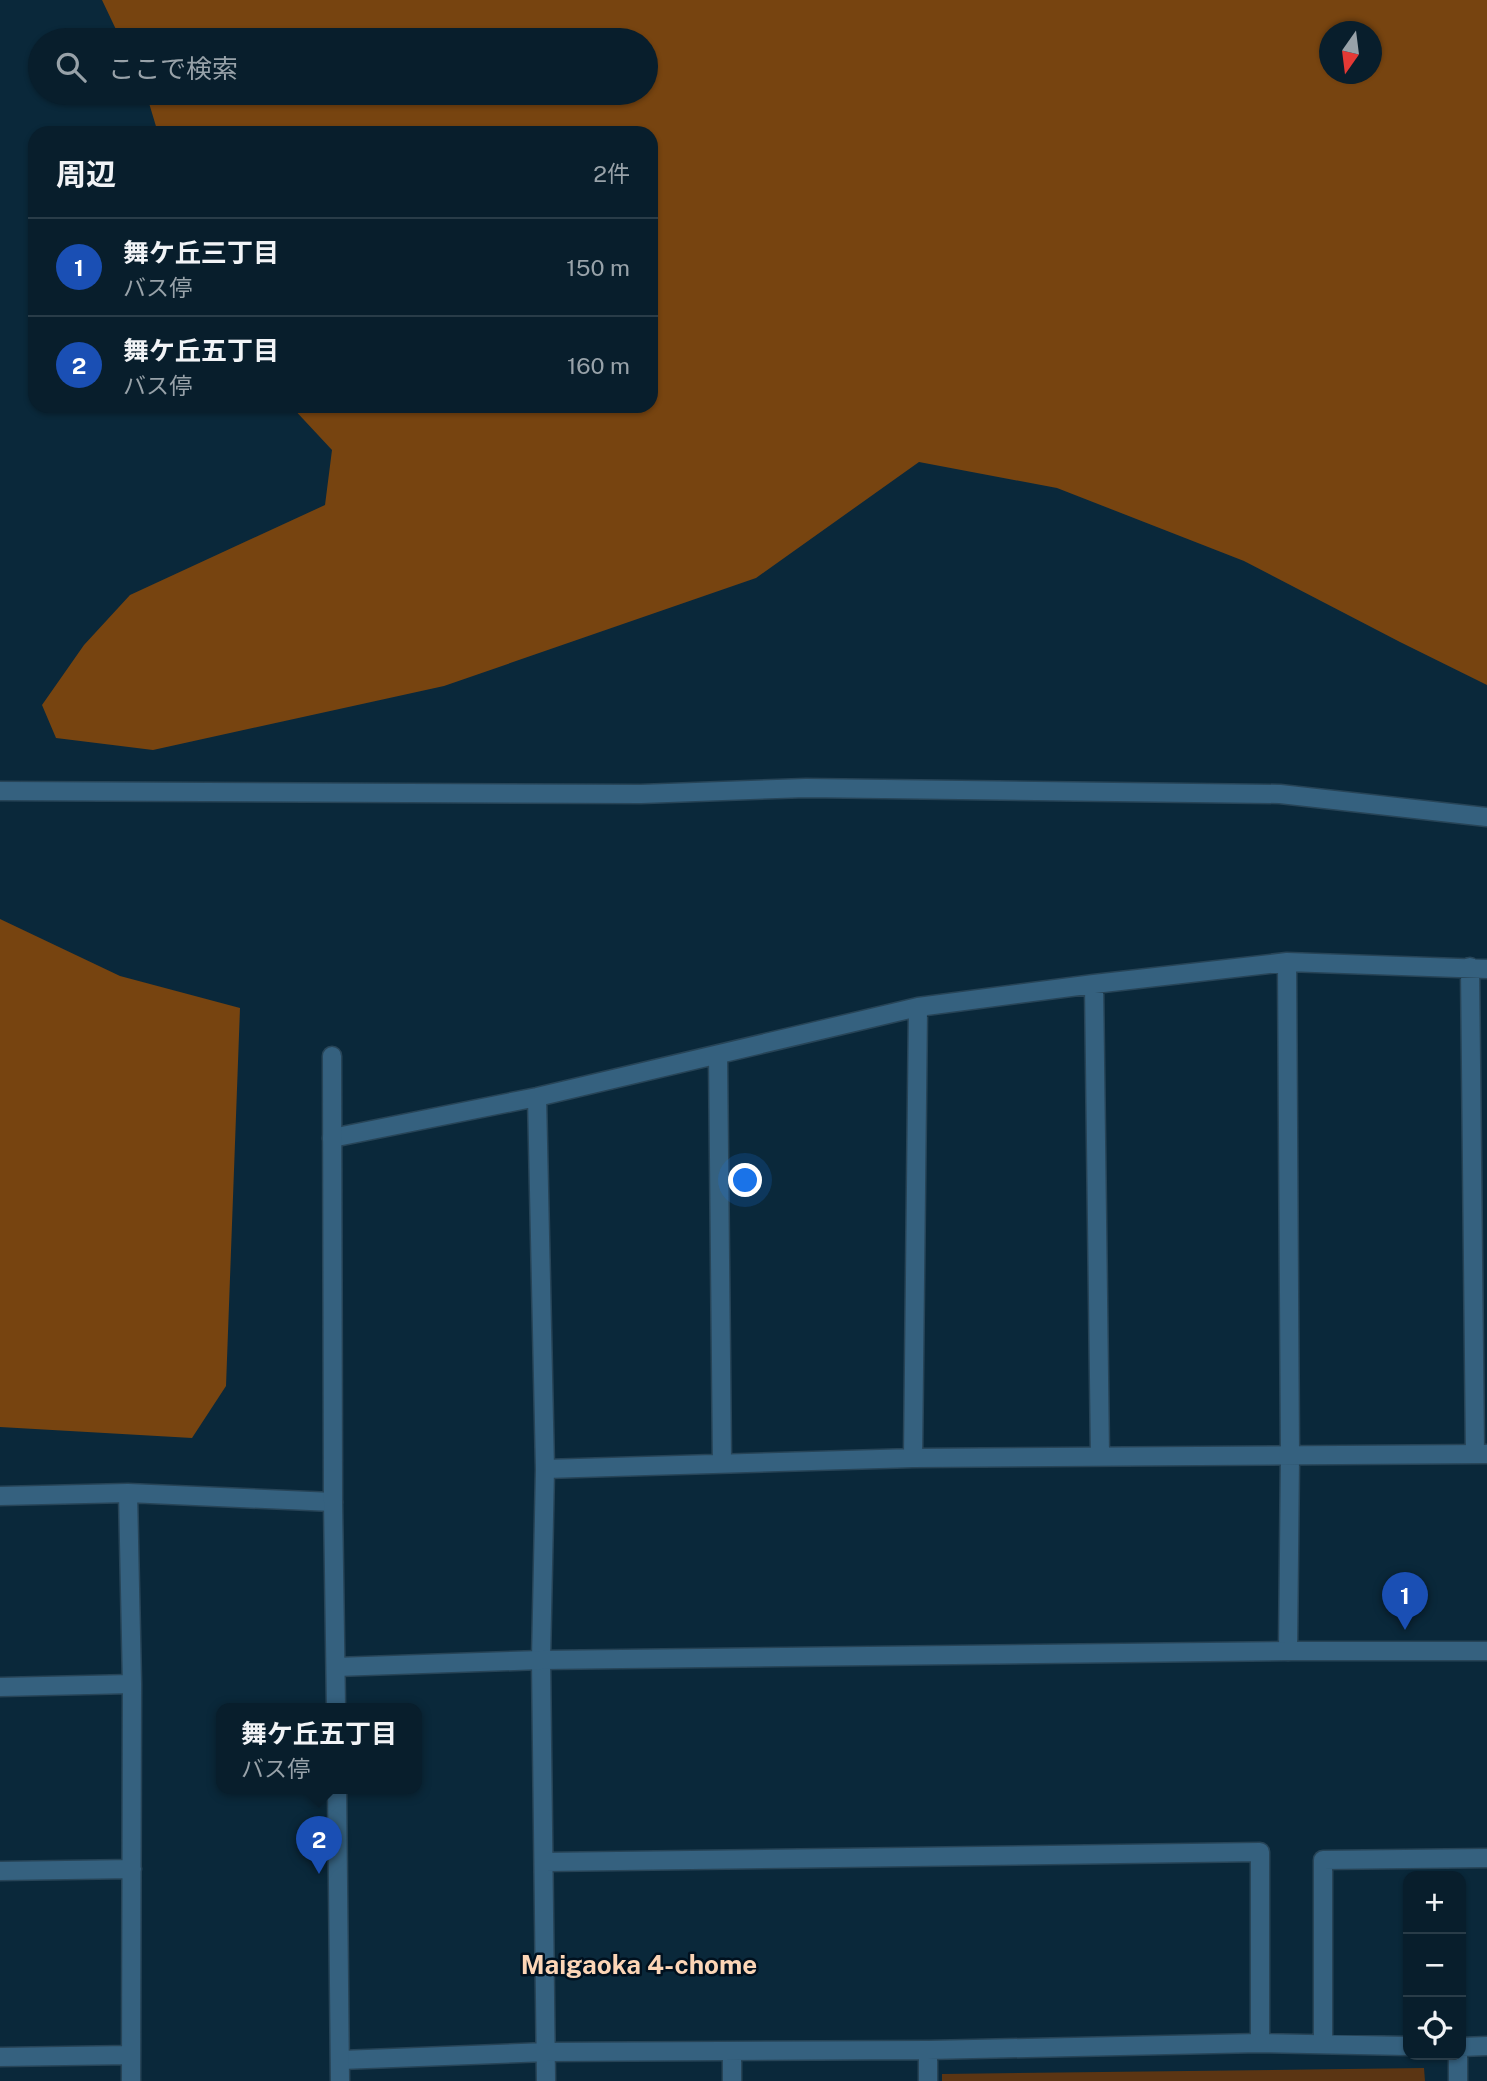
<!DOCTYPE html>
<html lang="ja">
<meta charset="utf-8">
<style>
:root{--surface:#081e2c;--page:#112734;--text:#f1f3f6;--muted:#98a2a9;--line:#293c48;--accent:#fa9f4e}
body{margin:0;font-family:"Public Sans","Noto Sans JP",sans-serif;background:var(--page);color:var(--text)}
.controls{position:absolute;right:21px;bottom:21px;display:grid;overflow:hidden;border-radius:14px;box-shadow:0 2px 5px #0004}
.controls button{width:63px;height:63px;display:grid;place-items:center;padding:0;border:0;border-bottom:2px solid var(--line);background:var(--surface);color:var(--text);font:35px sans-serif}
.compass{position:absolute;left:1319px;top:21px;width:63px;height:63px;border-radius:50%;background:var(--surface);box-shadow:0 2px 5px #0004;rotate:194deg}
.you{position:absolute;left:746px;top:1181px;width:24px;height:24px;margin:-18px;border:5px solid #fff;border-radius:50%;background:#1a73e8;box-shadow:0 0 0 10px #1a73e833}
.badge{display:grid;place-items:center;width:46px;height:46px;border-radius:50%;background:var(--accent);color:#fff;font-size:23px;font-weight:700}
.pin{position:absolute;translate:-50% -58px;filter:drop-shadow(0 2px 4px #0008)}
.pin::after{content:'';position:absolute;top:37px;width:24px;height:21px;background:inherit;clip-path:polygon(0 0,100% 0,50% 100%)}
.popup{position:absolute;left:216px;top:1703px;width:206px;height:91px;box-sizing:border-box;display:grid;place-content:center;border-radius:14px;background:var(--surface);filter:drop-shadow(0 2px 5px #0005);font-size:23px;white-space:nowrap;color:var(--muted)}
.popup b{font-size:26px;color:var(--text)}
.popup::after{content:'';position:absolute;left:50%;top:100%;margin-left:-14px;border:14px solid transparent;border-top-color:var(--surface)}
.list{margin:0;padding:0;list-style:none}
h2{display:flex;justify-content:space-between;align-items:center;height:91px;margin:0;padding:0 28px;font-size:30px}
h2 small{font-size:23px;font-weight:400;color:var(--muted)}
.list li{display:grid;grid-template-columns:46px 1fr auto;gap:21px;align-items:center;box-sizing:border-box;height:98px;padding:0 28px;border-top:2px solid var(--line)}
.list b{display:block;font-size:26px;white-space:nowrap}
.list p{margin:0;font-size:23px;white-space:nowrap;color:var(--muted)}
.list em{font-size:23px;font-style:normal;color:var(--muted)}
.icon{flex:none;width:38px;height:38px;fill:none;stroke:currentColor;stroke-width:2;stroke-linecap:round;stroke-linejoin:round}
.map{position:relative;flex:none;width:1487px;height:2081px;overflow:hidden}
.search{position:absolute;background:var(--surface);box-shadow:0 2px 5px #0004;left:28px;top:28px;width:630px;height:77px;display:flex;align-items:center;gap:18px;box-sizing:border-box;padding:0 24px;border-radius:38px;color:var(--muted);font-size:26px}
.panel{position:absolute;background:var(--surface);box-shadow:0 2px 5px #0004;left:28px;top:126px;width:630px;height:287px;border-radius:21px}
.map>svg:first-child{display:block}
.green{fill:#5b3513}
.forest{fill:#774410;fill-rule:evenodd}
.lines{fill:none;stroke-linecap:round;stroke-linejoin:round}
.minor-casing{stroke:#274457;stroke-width:21}
.tertiary-casing{stroke:#274457;stroke-width:21}
.minor{stroke:#35617f;stroke-width:18}
.tertiary{stroke:#35617f;stroke-width:18}
.labels{text-anchor:middle;stroke-width:5;stroke-linejoin:round;paint-order:stroke}
.neighbourhood-label{font-size:26px;font-weight:bold;fill:#fcd5b6;stroke:#00101e}
</style>
<div class="map">
<svg width="1487" height="2081" viewBox="0 0 1487 2081">
<rect width="100%" height="100%" fill="#0a283a"/>
<path class="green" d="M1424,2068L1425,2081H942V2074Z"/>
<path class="forest" d="M102,0H1487V685L1400,642L1244,561L1057,488L919,462L756,578L444,686L153,750L56,738L42,705L84,645L130,595L325,505L332,450L291,406H651V133H158L146,93H646V40H121ZM1330,32H1372V74H1330Z
M0,919L120,976L240,1008L226,1386L192,1438L0,1427Z"/>
<g class="lines">
<defs>
<path id="minor" d="M1287,962L1290,1456L1288,1651
M1470,967L1475,1454
M1094,984L1100,1456
M718,1055L722,1463
M537,1097L545,1469L541,1660L546,2081
M332,1138L537,1097L918,1007L1094,984L1287,962L1487,969
M913,1458L918,1007
M545,1469L913,1458L1487,1454
M128,1493L132,1684L131,2081
M0,1496L128,1493L333,1502
M0,1687L132,1684
M545,1862L1260,1852V2043
M0,1871L132,1869
M1323,2044V1860L1487,1858
M1461,2047L1487,2046
M928,2050V2081
M732,2051V2081
M1458,2055V2081
M0,2057L130,2055
M341,2060L546,2052L928,2050L1260,2043L1408,2046"/>
<path id="tertiary" d="M0,791L641,794L806,788L1280,794L1487,817
M332,1056L333,1502L336,1708
M336,1667L541,1660L1288,1651H1487
M337,1788L340,2081"/>
</defs>
<use href="#minor" class="minor-casing"/>
<use href="#tertiary" class="tertiary-casing"/>
<use href="#minor" class="minor"/>
<use href="#tertiary" class="tertiary"/>
</g>
<g class="labels">
<g class="neighbourhood-label">
<text x="639" y="1974">Maigaoka 4-chome</text>
</g>
</g>
</svg>
<div class="controls">
<button>+</button>
<button>−</button>
<button><svg class="icon" aria-label="locate" viewBox="0 0 24 24"><circle cx="12" cy="12" r="6"/><path d="M12 2v4M12 18v4M2 12h4M18 12h4"/></svg></button>
</div>
<svg class="compass" viewBox="-18 -18 36 36"><path d="M0-13l5 13h-10z" fill="#e53935"/><path d="M0 13l5-13h-10z" fill="#98a2a9"/></svg>
<div class="you"></div>
<div class="pin badge" style="left:1405px;top:1630px;background:#1a4fb4">1</div>
<div class="pin badge" style="left:319px;top:1874px;background:#1a4fb4">2</div>
<div class="popup"><b>舞ケ丘五丁目</b>バス停</div>
<div class="search"><svg class="icon" aria-label="search" viewBox="0 0 24 24"><circle cx="10" cy="10" r="6"/><path d="M15 15l6 6"/></svg>ここで検索</div>
<section class="panel">
<h2>周辺<small>2件</small></h2>
<ul class="list">
<li><span class="badge" style="background:#1a4fb4">1</span><div><b>舞ケ丘三丁目</b><p>バス停</p></div><em>150 m</em></li>
<li><span class="badge" style="background:#1a4fb4">2</span><div><b>舞ケ丘五丁目</b><p>バス停</p></div><em>160 m</em></li>
</ul>
</section>
</div>
